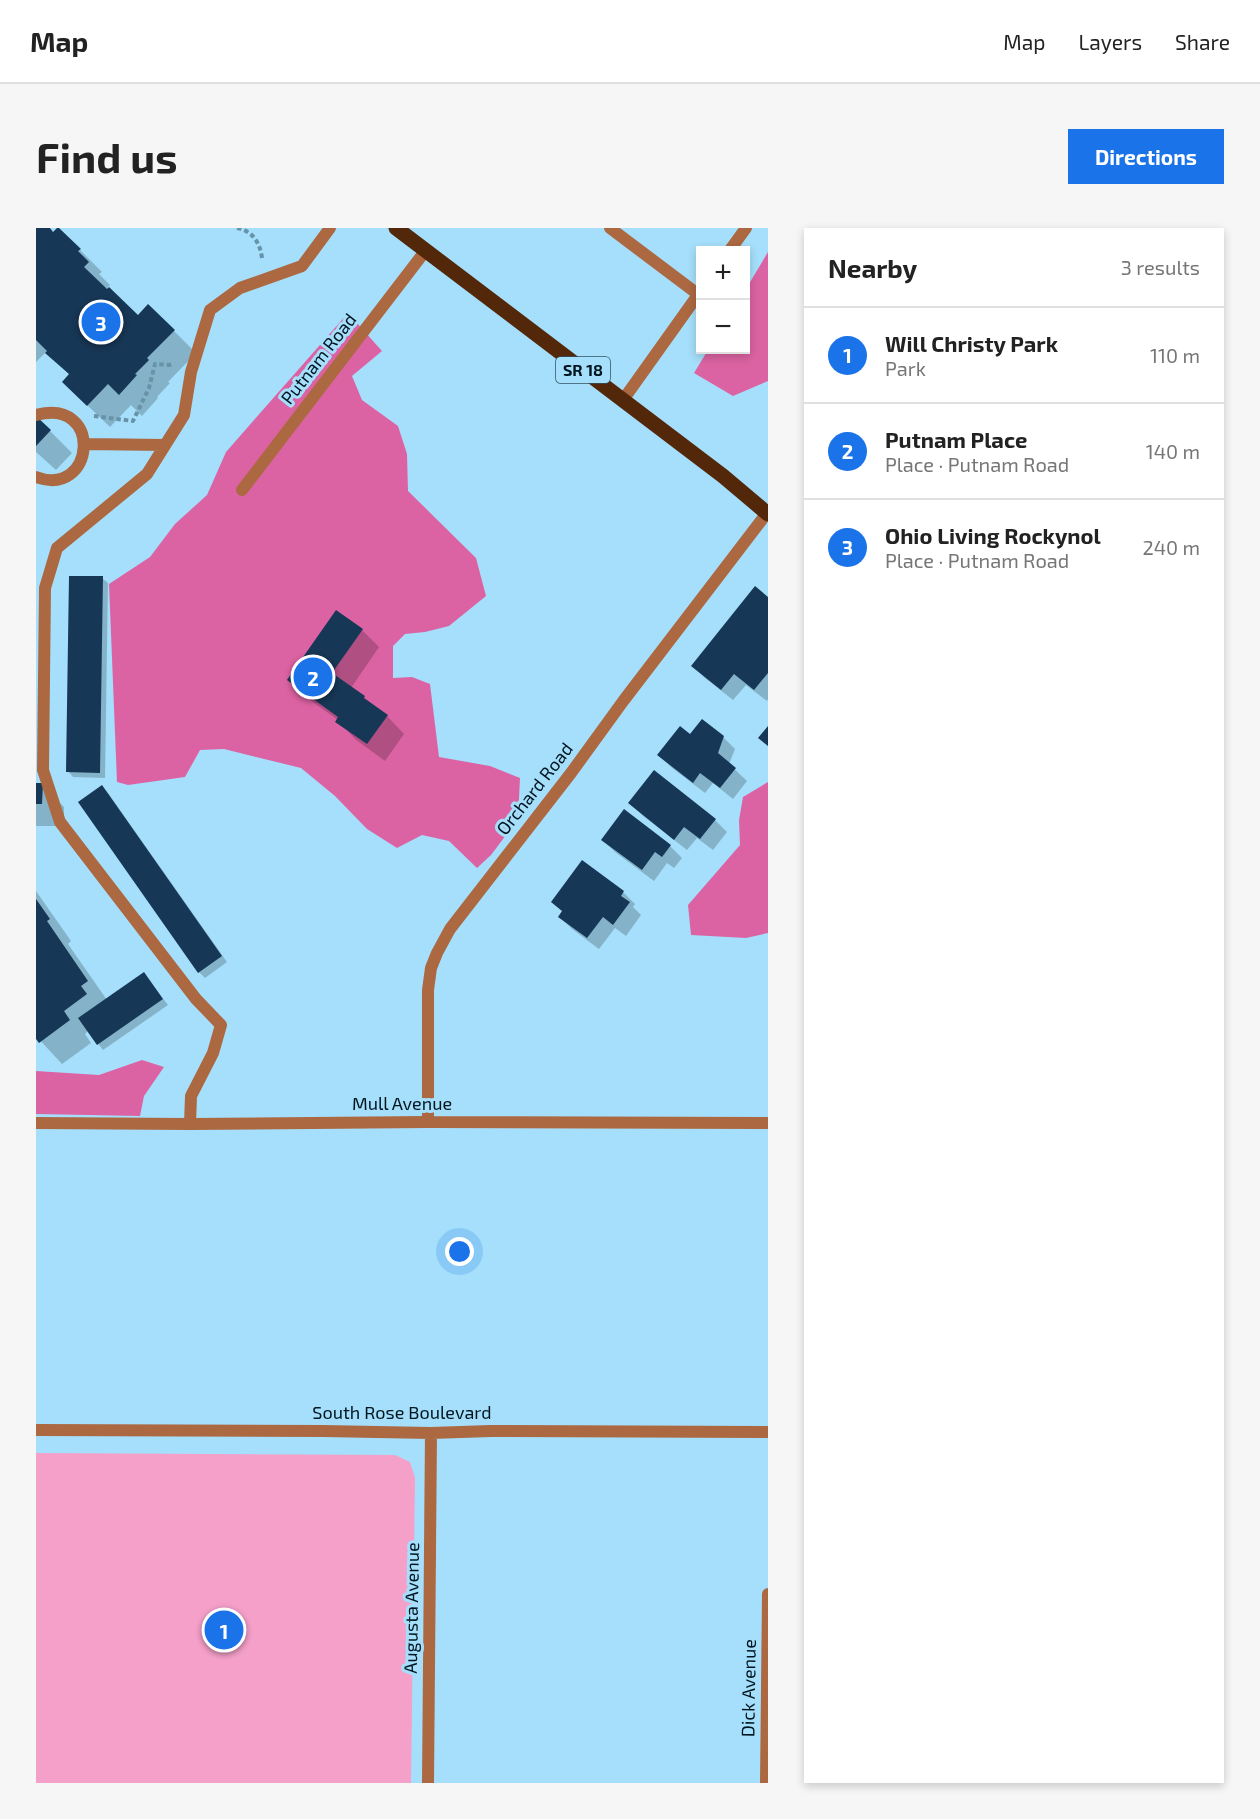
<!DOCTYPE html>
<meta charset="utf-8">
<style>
:root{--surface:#fff;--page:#f6f6f6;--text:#222;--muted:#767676;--line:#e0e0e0;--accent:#1a73e8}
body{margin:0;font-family:"Exo 2",sans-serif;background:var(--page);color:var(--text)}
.controls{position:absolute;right:18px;top:18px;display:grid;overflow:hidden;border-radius:0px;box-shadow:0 3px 9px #0003}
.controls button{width:54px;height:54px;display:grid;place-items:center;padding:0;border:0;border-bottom:2px solid var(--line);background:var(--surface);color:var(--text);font:30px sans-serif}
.you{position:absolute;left:424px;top:1024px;width:21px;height:21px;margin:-15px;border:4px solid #fff;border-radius:50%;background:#1a73e8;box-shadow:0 0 0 9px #1a73e833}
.badge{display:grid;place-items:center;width:39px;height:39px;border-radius:50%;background:var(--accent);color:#fff;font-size:20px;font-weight:700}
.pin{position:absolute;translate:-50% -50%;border:3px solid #fff;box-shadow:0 2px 6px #0006}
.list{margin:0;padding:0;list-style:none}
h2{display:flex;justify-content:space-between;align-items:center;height:78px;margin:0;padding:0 24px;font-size:26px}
h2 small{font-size:20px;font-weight:400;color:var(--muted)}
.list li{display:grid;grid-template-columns:39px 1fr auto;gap:18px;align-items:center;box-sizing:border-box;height:96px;padding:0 24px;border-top:2px solid var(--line)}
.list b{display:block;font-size:22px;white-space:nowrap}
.list p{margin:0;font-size:20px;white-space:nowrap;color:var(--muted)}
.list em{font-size:20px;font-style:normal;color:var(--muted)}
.map{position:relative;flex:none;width:732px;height:1555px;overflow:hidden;border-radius:0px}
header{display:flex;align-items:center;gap:36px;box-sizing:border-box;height:84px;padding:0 30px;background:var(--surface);border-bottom:2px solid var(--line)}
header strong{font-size:28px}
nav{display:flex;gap:33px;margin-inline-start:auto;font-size:21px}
.intro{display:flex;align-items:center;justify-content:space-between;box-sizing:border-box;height:144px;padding:0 36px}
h1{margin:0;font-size:42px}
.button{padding:15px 27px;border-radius:0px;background:var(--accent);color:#fff;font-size:21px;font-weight:700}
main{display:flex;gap:36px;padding:0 36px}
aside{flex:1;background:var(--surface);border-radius:0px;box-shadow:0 3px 9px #0003}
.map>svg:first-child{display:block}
.green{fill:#f5a0c9}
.forest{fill:#dc63a3}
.shadow{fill:#0003}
.building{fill:#173756}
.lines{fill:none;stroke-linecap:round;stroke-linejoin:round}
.path{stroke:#6792a7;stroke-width:4;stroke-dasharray:4.5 3;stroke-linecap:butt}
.service{stroke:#ac6841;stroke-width:12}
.minor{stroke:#ac6841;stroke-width:12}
.primary{stroke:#532709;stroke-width:15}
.labels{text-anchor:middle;stroke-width:6;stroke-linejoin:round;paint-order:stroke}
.shield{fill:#a6dffb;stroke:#325261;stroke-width:1.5}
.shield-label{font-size:16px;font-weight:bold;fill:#01151f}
.street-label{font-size:18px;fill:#01151f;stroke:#a6dffb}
</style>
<header>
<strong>Map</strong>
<nav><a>Map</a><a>Layers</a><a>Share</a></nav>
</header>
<div class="intro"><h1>Find us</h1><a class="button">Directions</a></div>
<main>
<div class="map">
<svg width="732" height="1555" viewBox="0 0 732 1555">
<rect width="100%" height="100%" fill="#a6dffb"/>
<path class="green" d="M0,1225L359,1227L374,1234L379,1250L375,1555H0Z"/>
<path class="forest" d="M732,24V153L697,168L658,145L672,122H710V61Z
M312,85L346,123L316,148L326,172L362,198L371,226L372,263L440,330L450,368L413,398L389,404L369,406L357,418V450L376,449L394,456L403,529L454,538L484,550L482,591L455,627L441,640L413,613L386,607L361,620L331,601L299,568L265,540L188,521L164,522L149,549L92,557L81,554L73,356L114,329L139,296L171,267L190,224Z
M732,554V705L710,710L655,707L652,677L704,617L703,592L707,569Z
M106,832L128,839L108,868L104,888L0,886V843L63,847Z"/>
<path class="shadow" d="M0,0H11L18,6L44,22L66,44L63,46L74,57L71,60L102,89L138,103L160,125L132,154L134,155L121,169L122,170L106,188L95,177L74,199L50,176L34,147L10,124L0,134Z
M0,189L36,225L20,242L0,224Z
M66,350L72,355L69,550L37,549L32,543Z
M732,371V471L731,473L710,457L697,472L669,450L657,438Z
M326,402L343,419L315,460L351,488L368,506L349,533L319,511L302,492L270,469L253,452Z
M655,508L687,509L699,521L693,536L711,553L697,571L677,555L669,565L635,539L623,527Z
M619,544L679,592L691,604L677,622L661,610L651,622L606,587L594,575Z
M0,557H6L28,579V598H0Z
M66,559L72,565L191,734L169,750L163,744Z
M567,612L634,618L646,630L638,640L631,635L618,653L579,624Z
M547,634L587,664L599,676L597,679L605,687L590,708L579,700L563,721L536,701L524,689Z
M0,663L35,713L32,716L71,772L108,746L132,777L67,822L52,803L49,806L55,815L26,836L0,808Z"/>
<path class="building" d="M0,0H14L17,4L21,0H23L45,21L42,23L53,34L48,39L71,61L73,59L102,87L112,76L139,102L111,130L113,132L99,146L101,147L83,167L72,156L51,178L26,154L33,146L9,125L11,123L0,112Z
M0,188L15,202L0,218Z
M33,348H67L64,545L30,544Z
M719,358L732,369V445L718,462L698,446L685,462L655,438Z
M300,382L327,401L296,445L329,468L328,470L352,487L331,516L299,494L302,489L251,452Z
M666,491L688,508L682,525L700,540L684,560L664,545L657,555L621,527L644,498L654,506Z
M732,498V518L722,510Z
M618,542L680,591L664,611L648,599L638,612L592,575Z
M0,555H7L6,576H0Z
M66,557L186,728L162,745L42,574Z
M588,581L635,617L626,629L619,624L606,642L565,612Z
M546,632L588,663L585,668L594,674L577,697L567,689L551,710L522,689L526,683L515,674Z
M0,671L14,691L11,693L52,753L45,758L51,766L28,783L34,792L3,815L0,811Z
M108,744L127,771L61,817L42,790Z"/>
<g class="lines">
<path class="path" d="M201,0C217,3 224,15 226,30H224
M58,188L97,193L113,160L119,136L133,137L137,136"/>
<path class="service" d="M294,0L266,38L204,60L174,82L155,144L148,187L111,246L21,320L9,360L7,542L24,594L160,771L185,797L177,825L155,868L154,896L392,894
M574,0L663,67
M694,22L710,0
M587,172L664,64
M0,187C68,169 59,271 0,249
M49,216L129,217"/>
<path class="minor" d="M206,262L390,22
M731,285L588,472L535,545L414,701L401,725L395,740L392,762V894L732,895
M0,895L154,896
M0,1202L287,1203L395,1205L455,1203L732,1204
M392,1555L395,1205
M730,1555L732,1366"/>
<path class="primary" d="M360,0L687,248L732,286"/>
</g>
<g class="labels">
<rect class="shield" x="520" y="129" width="54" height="26" rx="4.5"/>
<g class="shield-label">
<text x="547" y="148">SR 18</text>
</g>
<g class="street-label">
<text transform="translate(283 131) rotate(-52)" y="6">Putnam Road</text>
<text transform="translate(499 561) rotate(-52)" y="6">Orchard Road</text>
<text x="366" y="882">Mull Avenue</text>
<text x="366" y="1191">South Rose Boulevard</text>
<text transform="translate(376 1380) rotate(-89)" y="6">Augusta Avenue</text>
<text transform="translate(713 1460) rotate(-89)" y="6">Dick Avenue</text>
</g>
</g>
</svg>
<div class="controls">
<button>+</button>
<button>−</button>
</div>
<div class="you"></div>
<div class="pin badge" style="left:188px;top:1402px">1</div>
<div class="pin badge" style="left:277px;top:449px">2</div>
<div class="pin badge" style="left:65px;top:94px">3</div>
</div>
<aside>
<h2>Nearby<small>3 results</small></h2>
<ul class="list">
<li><span class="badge">1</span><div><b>Will Christy Park</b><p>Park</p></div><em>110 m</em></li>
<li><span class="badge">2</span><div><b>Putnam Place</b><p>Place · Putnam Road</p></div><em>140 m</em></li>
<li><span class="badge">3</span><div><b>Ohio Living Rockynol</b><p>Place · Putnam Road</p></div><em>240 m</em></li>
</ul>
</aside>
</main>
